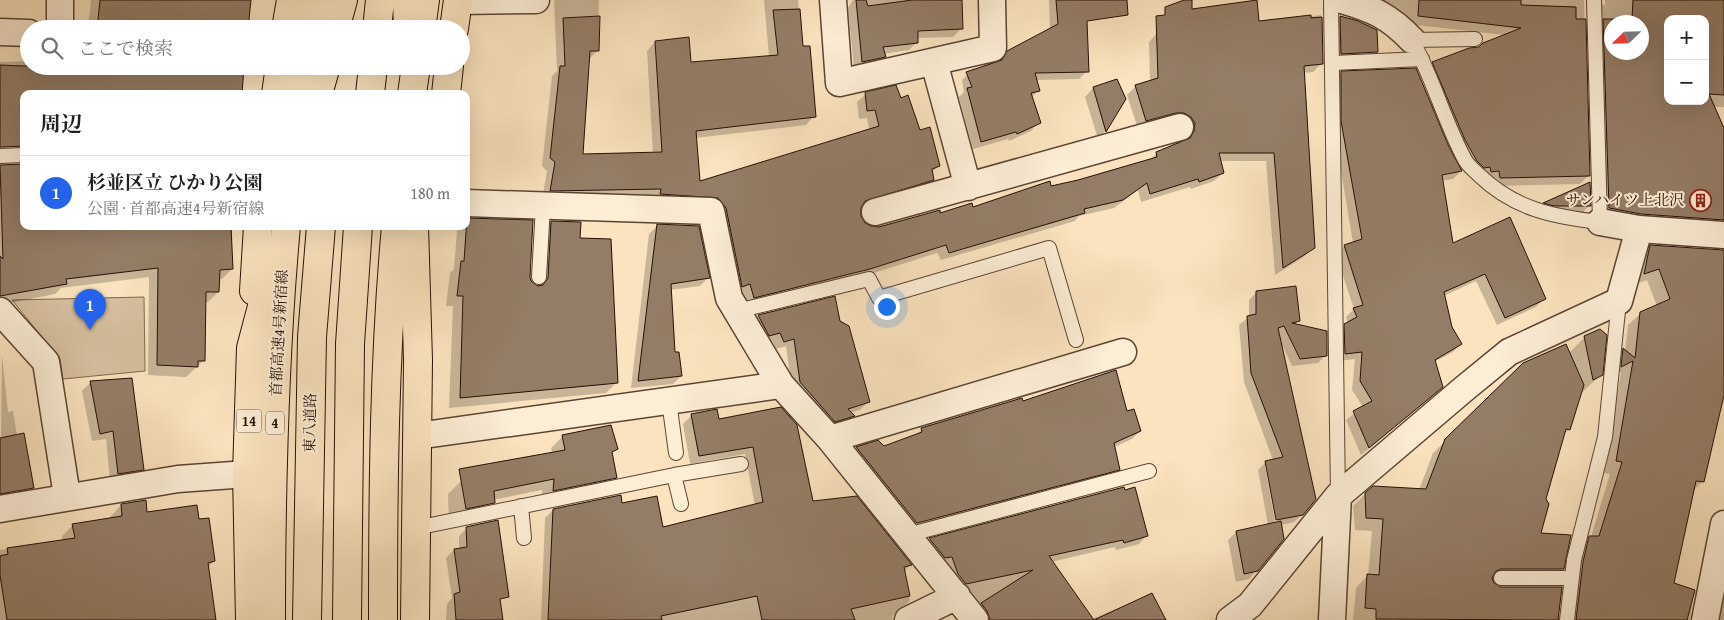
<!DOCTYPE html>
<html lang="ja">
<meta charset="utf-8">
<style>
:root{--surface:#fff;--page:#f6f6f6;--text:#202124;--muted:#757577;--line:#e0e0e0;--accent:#2563eb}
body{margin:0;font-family:"Gentium Book Plus","Noto Serif JP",serif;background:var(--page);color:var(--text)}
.controls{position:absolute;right:15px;top:15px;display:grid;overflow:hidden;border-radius:10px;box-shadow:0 5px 20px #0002}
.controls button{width:45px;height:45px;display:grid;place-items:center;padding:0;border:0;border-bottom:1px solid var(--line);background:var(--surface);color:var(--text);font:25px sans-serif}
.compass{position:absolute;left:1604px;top:15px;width:45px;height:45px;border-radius:50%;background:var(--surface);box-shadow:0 5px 20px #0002;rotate:247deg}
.you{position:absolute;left:886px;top:306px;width:18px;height:18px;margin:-12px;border:4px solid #fff;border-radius:50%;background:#1a73e8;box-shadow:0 0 0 8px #1a73e833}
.badge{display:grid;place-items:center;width:32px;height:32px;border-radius:50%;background:var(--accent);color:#fff;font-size:16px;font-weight:700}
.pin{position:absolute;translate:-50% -41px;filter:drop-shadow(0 1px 2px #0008)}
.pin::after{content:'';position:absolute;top:26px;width:18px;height:15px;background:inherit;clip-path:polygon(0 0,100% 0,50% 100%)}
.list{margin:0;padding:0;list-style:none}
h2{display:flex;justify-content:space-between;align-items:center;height:65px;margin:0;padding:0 20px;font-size:21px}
h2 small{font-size:16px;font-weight:400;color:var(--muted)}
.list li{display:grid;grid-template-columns:32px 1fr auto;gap:15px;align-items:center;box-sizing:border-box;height:75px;padding:0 20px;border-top:1px solid var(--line)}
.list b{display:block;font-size:19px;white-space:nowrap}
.list p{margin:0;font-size:16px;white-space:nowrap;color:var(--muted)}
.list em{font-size:16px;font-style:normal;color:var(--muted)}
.icon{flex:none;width:28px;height:28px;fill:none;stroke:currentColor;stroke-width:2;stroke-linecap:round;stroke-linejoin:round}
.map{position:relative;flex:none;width:1724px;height:620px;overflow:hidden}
.search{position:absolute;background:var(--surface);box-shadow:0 5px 20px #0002;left:20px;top:20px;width:450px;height:55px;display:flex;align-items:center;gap:12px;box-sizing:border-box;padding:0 18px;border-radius:28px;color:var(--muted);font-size:19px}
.panel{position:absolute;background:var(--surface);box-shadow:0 5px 20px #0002;left:20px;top:90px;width:450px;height:140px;border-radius:10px}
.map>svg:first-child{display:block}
.green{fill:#d6bf9f;stroke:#7e6753}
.shadow{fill:#0003;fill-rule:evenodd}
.building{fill:#947d66;stroke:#260f07;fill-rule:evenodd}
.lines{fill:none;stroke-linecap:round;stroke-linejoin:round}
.service-casing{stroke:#5b4435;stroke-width:16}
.minor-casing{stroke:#5b4435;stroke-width:29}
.primary-casing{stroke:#260f07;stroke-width:30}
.motorway-casing{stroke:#260f07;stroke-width:30}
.service{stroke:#fcedd5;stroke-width:14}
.minor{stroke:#fcedd5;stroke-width:26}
.primary{stroke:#fae3be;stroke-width:28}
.motorway{stroke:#fae3be;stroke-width:28}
.labels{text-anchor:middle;stroke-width:4;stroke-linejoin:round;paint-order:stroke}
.shield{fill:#fcedd5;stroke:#665245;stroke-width:1}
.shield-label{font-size:14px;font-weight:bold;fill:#260f07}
.poi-label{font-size:15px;fill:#260f07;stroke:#fcedd5;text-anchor:end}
.street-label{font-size:15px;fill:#260f07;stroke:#fcedd5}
</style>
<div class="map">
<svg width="1724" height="620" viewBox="0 0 1724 620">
<rect width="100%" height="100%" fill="#fae3be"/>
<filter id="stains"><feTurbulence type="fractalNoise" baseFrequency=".004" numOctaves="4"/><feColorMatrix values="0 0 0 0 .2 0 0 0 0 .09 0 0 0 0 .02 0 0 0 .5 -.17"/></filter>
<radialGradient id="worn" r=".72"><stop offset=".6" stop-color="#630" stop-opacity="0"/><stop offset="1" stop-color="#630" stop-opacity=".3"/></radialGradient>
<path class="green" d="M144,297L145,371L63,379L60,359L12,300Z"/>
<path class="shadow" d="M91,0H249L247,29H88Z
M554,0H599L598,50L589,59L581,156L653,154L647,51L655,42L690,63L769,57L764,0H798L802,48L814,116L806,125L695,138L699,183L869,130L867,118L859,119L857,102L866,94L900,100L939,166L931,173L932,180L924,188L859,208V217L864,224L872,228L939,211V214L972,209L1150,160L1157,153L1187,140L1186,131L1138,129L1127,95L1135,87L1150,82L1149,42L1157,33L1321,15L1322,63L1313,72L1303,73L1313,247L1305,256L1275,275L1266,161H1220L1223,173L1214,181L1191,189L1190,187L1141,202L1138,190L1114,208L1079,216L1075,221L941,260L937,253L861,277L745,306L742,292L734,294L718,217L542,199L547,171L542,166L552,76L557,71Z
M853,0H961V29L953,37L917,38V42L909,50L883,54L885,57L877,65L854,70L848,8Z
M1049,0H1085L1087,71L1079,79L1036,80L1039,90L1031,98L1039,122L1031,131L1009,141L1008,139L973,149L959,97L964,92L962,80L970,72L998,62L1008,52L1050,30Z
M1355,0H1584L1589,175L1580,184L1491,186L1475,176L1424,71L1433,63L1479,48L1505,35L1398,23Z
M1605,0H1724V107H1714L1724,131V239L1597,220L1591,16L1603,4L1605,6ZM1668,19H1705V101H1668ZM1612,22H1642V52H1612Z
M1340,17L1377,52L1369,60L1333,61L1332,24Z
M29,61L24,94L5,142L8,147L0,154V62Z
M1341,73L1448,148L1461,171L1453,179L1442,181L1452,244L1544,299L1536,307L1497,325L1476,281L1444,296L1451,328L1461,344L1453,352L1434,362L1433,395L1361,455L1346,420L1363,407L1352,390L1355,359L1337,361V333L1348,323L1346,317L1354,309L1336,255L1344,246L1353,243L1334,129L1333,81Z
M1116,80L1125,99L1105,131L1098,139L1085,97L1093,88Z
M21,165L24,226L232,269L222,279H218V292L208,302H205L204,360L186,377L148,375L149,277L61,288L55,294L0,305V166Z
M1589,184L1590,205L1582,213L1537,211L1544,204Z
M468,219L529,277L533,285L537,287L541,233L551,222L578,239L617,382L606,393L449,408L453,306H446L450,273L454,269L457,230L461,226H466Z
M657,226L708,278L700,286L670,290L673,354L681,376L673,384L631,388L649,234Z
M1651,246L1724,251V401L1721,404L1703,481L1692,492L1672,584L1694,591L1690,620H1565L1577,549L1591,537L1610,474L1604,473L1621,372L1610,377L1611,362L1623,350L1625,352L1628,325L1641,313L1657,306L1647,280L1633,285L1638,258Z
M1256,293L1299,320L1294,325L1326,355L1318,363L1292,366L1282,345L1303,514L1294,522L1281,525L1257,570L1249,579L1236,582L1228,540L1236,532L1268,525L1258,470L1266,462L1273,460L1244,382L1239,325L1249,317V300ZM1265,466H1267L1279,526L1276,527Z
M834,298L839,322L868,402L860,410L850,413L853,416L845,424L826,429L792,390L786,346L776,349L772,341L761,343L751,324L758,316Z
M1585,337L1601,375L1580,394L1569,429L1562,436L1544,499L1539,534L1563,569L1551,581H1492L1495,586L1501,588H1561L1558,620H1353L1356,588L1368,575L1372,531L1355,530L1353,506L1365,494L1419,490L1433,453L1524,364L1568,354Z
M2,355L8,412L13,411L17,436L32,488L22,498L0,502Z
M131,379L143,469L135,477L110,481L106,439L92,441L82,391L90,383Z
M1022,403L1140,431L1132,439L1114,447L1119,469L1111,477L909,531L849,456L856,448L878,442L883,448L915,436L922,429Z
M716,411L718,421L796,425L814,504L910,565L904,572L910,601L893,615L892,620H541L545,518L553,510L621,504L662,529L755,506L745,454L690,464L683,424L691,416Z
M563,436L616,449L611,454L616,477L604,489L542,502V490L487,501L467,522L449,525L448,494L465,477L552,453L551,448Z
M1124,488L1147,535L1139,544L1116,550L1115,547L1051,562L1092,619L1152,594L1164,620H979L921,547L929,539Z
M121,505L146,514L198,521L214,561L207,568L215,620H0V550L62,541V536L73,525L110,519V517Z
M467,528L502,620H446L447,604L452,598L446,558L454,550L459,549V536Z
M1724,590V620H1711Z"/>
<path class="building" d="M100,0H251L248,29H97Z
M856,0H866L868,6L912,0H962L963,29L918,31V43L883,47L886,57L862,62Z
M1056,0H1127L1128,15L1087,21L1089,72L1035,73L1040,91L1031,93L1041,123L1017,134L1016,132L981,142L967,88L972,87L966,72L1002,60L1007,51L1058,24Z
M1184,0H1192V9L1257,0L1259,21L1311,15V18L1322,17L1323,64L1304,66L1315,248L1283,268L1274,153H1219L1224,173L1199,182L1198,179L1150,194L1147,183L1123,200L1084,209L1085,213L949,253L946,245L870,269L754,298L750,284L742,287L726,208L718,198L660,194L661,189L550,191L555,162L550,158L560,66H565L563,18L600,16L599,51H590L583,154L662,152L655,41L689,37L691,62L778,55L773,10L800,9L803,46H810L816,117L696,131L700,181L879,126L875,110L867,111L865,92L896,85L901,98L908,95L920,130L930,127L940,166L932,169L934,180L865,201L861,208V216L865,223L871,226L879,227L940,210V213L972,203L973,207L1050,181L1051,186L1078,180L1157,157L1156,152L1190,138L1194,131L1195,123L1191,117L1184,113H1176L1146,121L1135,85L1158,78L1156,16L1165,15V7Z
M1419,0H1521V5L1576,7V19H1586L1590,176L1500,178L1499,171L1491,172L1490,167L1484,168L1477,161L1465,140L1432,62L1469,48L1479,47L1483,43L1521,28L1418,16Z
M1633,0H1724V95L1709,94L1724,128V220L1641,214L1609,208L1603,19H1632ZM1668,19H1705V101H1668ZM1612,22H1642V52H1612Z
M1340,16L1358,21L1377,30L1378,52L1341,54Z
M0,65L24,66H244L242,94H24V146L0,147Z
M1416,68L1449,147L1462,171L1442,175L1453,243L1510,217L1546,299L1505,318L1485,274L1444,292L1452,327L1462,344L1435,360L1443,387L1369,448L1353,411L1372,401L1360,381L1362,352L1345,354L1344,324L1357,317L1353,308L1363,305L1344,245L1362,239L1341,121V71Z
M1117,79L1126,99L1106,132L1093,87Z
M24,164V226H231L233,269L220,270L219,292H206L205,361H198V367L157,365L158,268L66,279L67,284L0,296V256L3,259L0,165Z
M1590,182L1591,206H1554L1543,203Z
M467,218L533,220L530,277L531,281L538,286L543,285L548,278L551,221L581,222L580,238L611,239L618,383L460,398L463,296H457L461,261H464Z
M657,224L699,226L710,278L671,284L675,352H679L682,376L638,381Z
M1650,245L1724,250V395L1704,482L1696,481L1674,583L1695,590L1687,620H1576L1583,562L1589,536H1599L1622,462L1616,461L1633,361L1621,367L1623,348L1635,358L1640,312L1670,299L1659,269L1644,274Z
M1296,286L1300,321L1292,323L1327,331V356L1300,359L1284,326L1278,328L1316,499L1303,515L1276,520L1265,461L1283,457L1251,373L1247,316L1256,314V291Z
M835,296L840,321L849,326L870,402L848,409L855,416L835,422L800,382L794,339L784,342L780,333L769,336L758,315Z
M1600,329L1607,335L1603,375L1593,380L1584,336Z
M1566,344L1584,385L1570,430L1566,429L1546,499L1549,504L1541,533L1571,535L1564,569H1501L1496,571L1492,578L1494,583L1501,587H1562L1558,620L1376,619V609L1365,608L1367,574L1379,575L1383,519L1366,518L1365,493L1373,486L1426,489L1445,439L1523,363Z
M1116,370L1127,411L1134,409L1141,431L1114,443L1120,470L917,523L856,447L878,440L884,446L922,432L921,428L1022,398L1023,401Z
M132,378L144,470L118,474L113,431L100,434L90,381Z
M781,407L797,425L813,501L857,496L912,565L904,567L910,596L851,609L855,620H762L757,596L661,616L662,620H548L553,509L621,495L622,503L657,496L663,527L763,502L753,447L699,456L691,414L717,409L719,419Z
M611,425L618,449L612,452L617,478L553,491L554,479L494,491L495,503L466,509L459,469L565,450L562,435Z
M24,433L34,488L0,494V438Z
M1124,487L1125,490L1135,487L1148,536L1124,543L1123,540L1049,556L1094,620L1152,593L1166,620H990L987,611L981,603L1033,570L966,584L958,574L952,557L945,558L929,538Z
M146,500L147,512L197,505L199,519L209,518L215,561L208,563L216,620H7L0,575V556L8,554L7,548L75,538L72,524L122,516L121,504Z
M498,520L509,597L500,599L503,620H456L454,594L460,592L454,549L467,547L466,527Z
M1281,521L1284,539L1258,571L1244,574L1236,531Z"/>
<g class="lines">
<defs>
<path id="service" d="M1331,0L1338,496
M1475,39L1412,40C1433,78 1444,120 1464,158C1467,165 1474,170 1479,175C1514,209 1554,217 1600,222L1594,0
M1333,63L1422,59
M0,156L24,155
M539,277L543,206
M737,311L869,279L879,298L1049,248L1076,340
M669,401L676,453
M674,475L681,504
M521,506L524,538
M416,528L674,475L741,464
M907,535L1149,471
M1501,578H1571
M1567,620L1574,560L1605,437L1619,301"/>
<path id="minor" d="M60,0V29
M833,0L839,83L993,48L992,0
M1342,0C1373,9 1389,16 1412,40
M458,1L536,0
M0,32L29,33
M934,62L968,187
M466,203L711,211L729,298L781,385
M875,212L1180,127
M1600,222L1639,229L1724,235
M0,311L46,362L67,496
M417,436L781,385L830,439L975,620
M830,439L1123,352
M0,509L178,479L247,474
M908,620L957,596
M1230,620L1250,605L1338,496L1465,388L1509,352L1619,301L1639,229
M1332,620L1338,496
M1705,620L1724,524"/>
<path id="primary" d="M407,0L408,29
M286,29L291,0
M335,29L343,0
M377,29L380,0
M454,29L458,0
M276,94L280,66
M318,94L326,66
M370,94L373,66
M446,94L449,66
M414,226L418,360L415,620
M254,291L258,226
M250,620L247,474L251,348L277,250
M307,620L312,337L321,226
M347,620L350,344L358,226"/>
<path id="motorway" d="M310,29L315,0
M421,29L425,0
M300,94L304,66
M412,94L416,66
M271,620C271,489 274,357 286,226
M383,620C383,488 384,358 396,226"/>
</defs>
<use href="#service" class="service-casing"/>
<use href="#minor" class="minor-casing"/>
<use href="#primary" class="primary-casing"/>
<use href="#motorway" class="motorway-casing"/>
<use href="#service" class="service"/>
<use href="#minor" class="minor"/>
<use href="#primary" class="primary"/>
<use href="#motorway" class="motorway"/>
</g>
<defs>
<symbol id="building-ring" viewBox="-11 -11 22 22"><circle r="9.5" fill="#fcedd5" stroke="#8f2418" stroke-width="1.5"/><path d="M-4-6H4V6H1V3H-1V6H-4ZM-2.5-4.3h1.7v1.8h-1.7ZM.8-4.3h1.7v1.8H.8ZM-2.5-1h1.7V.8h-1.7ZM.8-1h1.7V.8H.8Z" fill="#8f2418"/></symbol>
</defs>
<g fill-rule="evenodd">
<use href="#building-ring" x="1688" y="188" width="25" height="25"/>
</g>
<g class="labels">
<g class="shield">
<rect x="236.5" y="409.5" width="25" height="23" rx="4"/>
<rect x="266" y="411.5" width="18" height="23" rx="4"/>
</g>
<g class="shield-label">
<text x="249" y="426">14</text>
<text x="275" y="428">4</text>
</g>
<g class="poi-label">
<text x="1684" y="205">サンハイツ上北沢</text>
</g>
<g class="street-label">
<text transform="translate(279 333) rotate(-87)" y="5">首都高速4号新宿線</text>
<text transform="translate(310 423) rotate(-89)" y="5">東八道路</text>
</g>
</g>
<rect width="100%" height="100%" filter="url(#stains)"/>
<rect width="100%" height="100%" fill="url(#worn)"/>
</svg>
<div class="controls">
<button>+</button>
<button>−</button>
</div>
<svg class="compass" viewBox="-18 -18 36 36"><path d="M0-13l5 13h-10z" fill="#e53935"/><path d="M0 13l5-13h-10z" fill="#757577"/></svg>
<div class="you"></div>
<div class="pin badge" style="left:90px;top:330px">1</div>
<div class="search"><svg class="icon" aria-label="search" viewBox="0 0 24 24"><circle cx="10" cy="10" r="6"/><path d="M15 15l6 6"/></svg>ここで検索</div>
<section class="panel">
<h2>周辺<small></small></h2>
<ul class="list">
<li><span class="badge">1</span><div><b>杉並区立 ひかり公園</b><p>公園 · 首都高速4号新宿線</p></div><em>180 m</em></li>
</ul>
</section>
</div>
